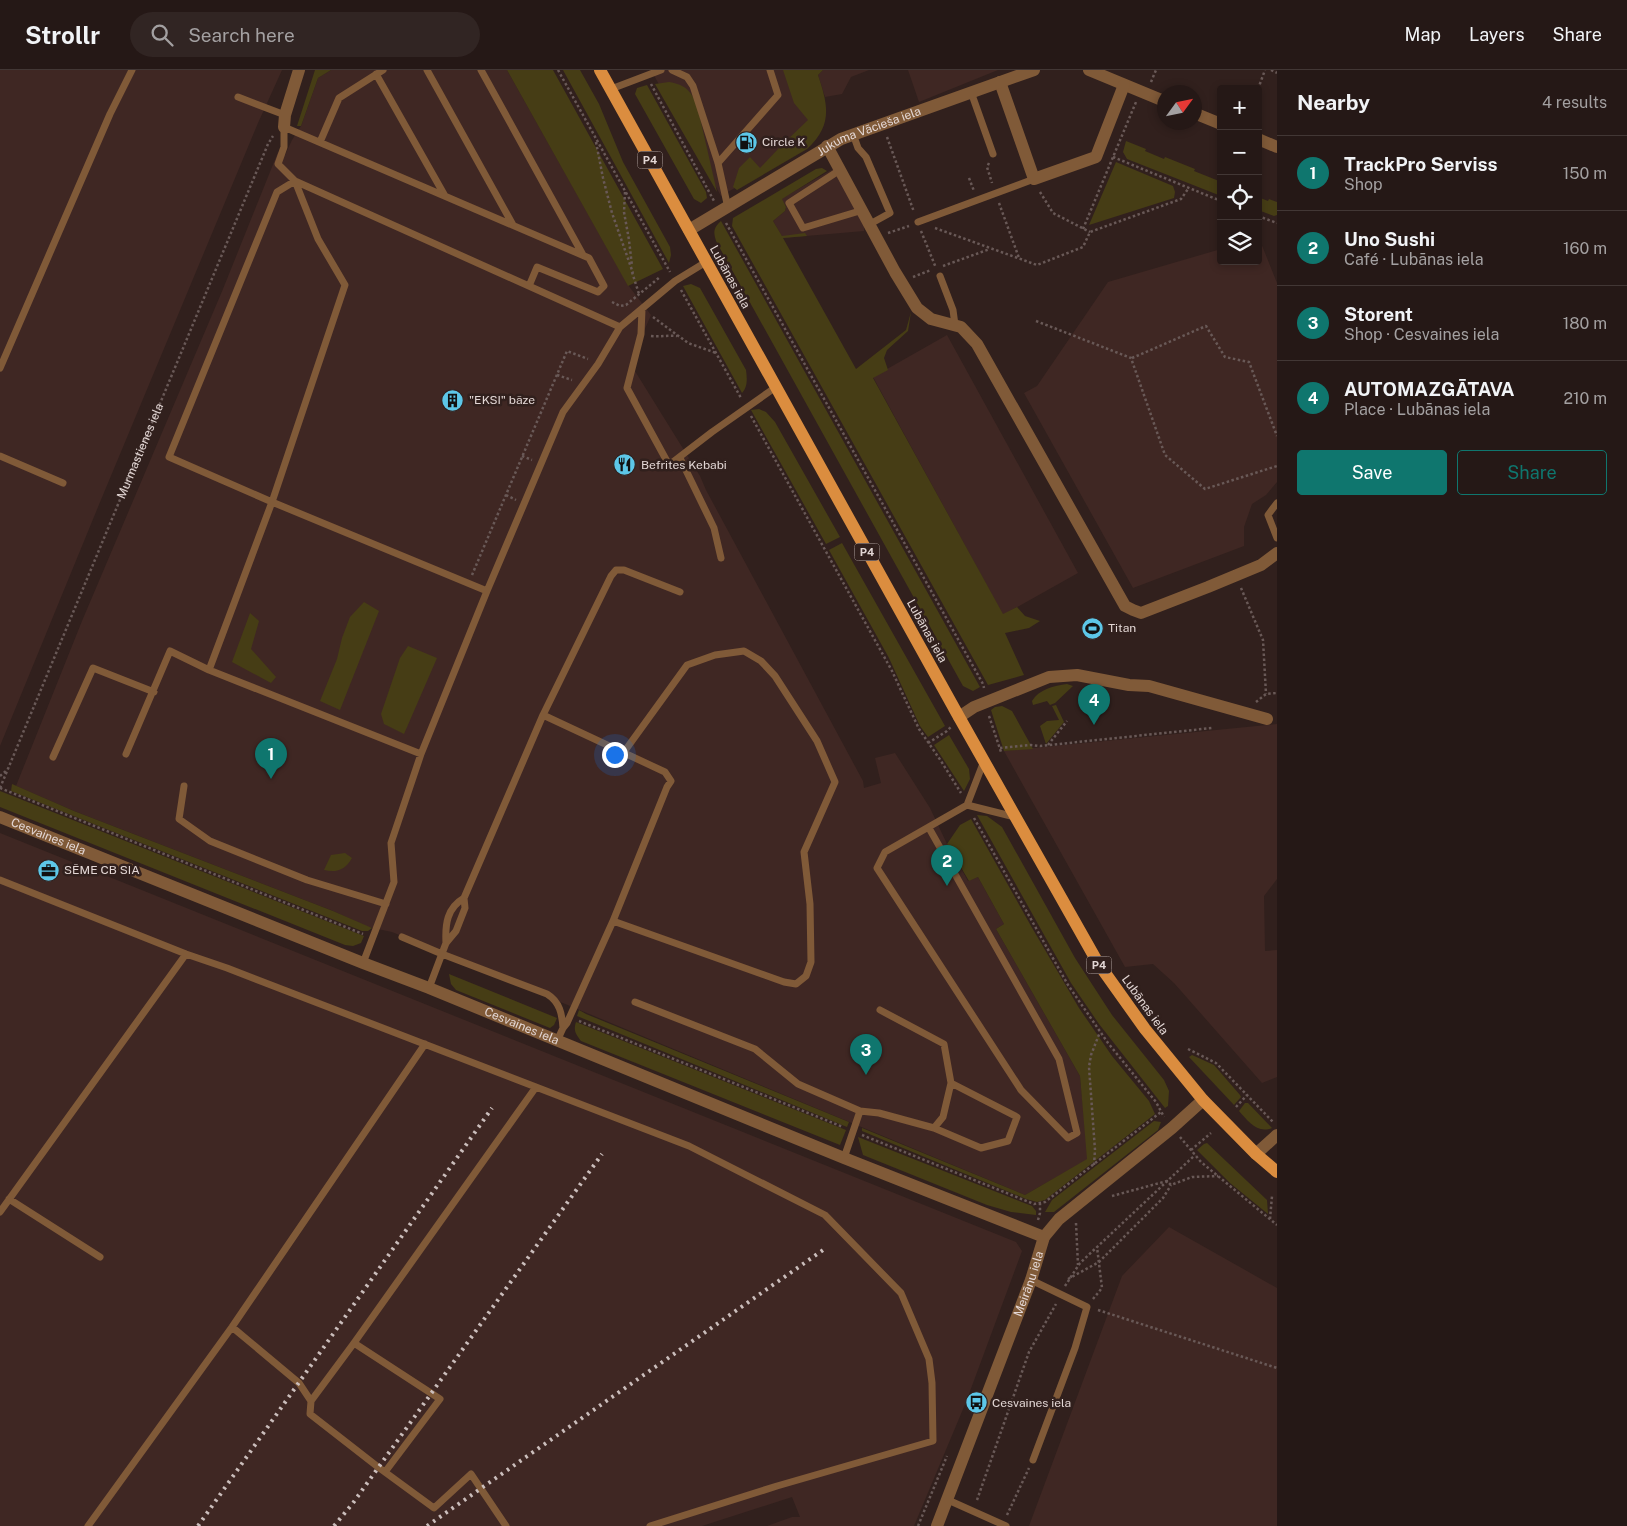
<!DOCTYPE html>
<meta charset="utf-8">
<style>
:root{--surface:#251816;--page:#312523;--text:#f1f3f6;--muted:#a3a0a1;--line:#423735;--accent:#0f766e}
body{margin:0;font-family:"Public Sans",sans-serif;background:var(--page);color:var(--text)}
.controls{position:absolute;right:15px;top:15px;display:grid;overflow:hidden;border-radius:5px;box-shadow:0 2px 8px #0003}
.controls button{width:45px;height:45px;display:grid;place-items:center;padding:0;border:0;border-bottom:1px solid var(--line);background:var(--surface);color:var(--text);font:25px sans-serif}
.compass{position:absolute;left:1157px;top:15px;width:45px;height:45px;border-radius:50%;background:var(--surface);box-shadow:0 2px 8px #0003;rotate:57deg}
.you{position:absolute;left:614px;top:684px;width:18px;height:18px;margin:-12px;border:4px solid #fff;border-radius:50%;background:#1a73e8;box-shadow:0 0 0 8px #1a73e833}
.badge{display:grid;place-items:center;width:32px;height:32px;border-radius:50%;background:var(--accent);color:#fff;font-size:16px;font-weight:700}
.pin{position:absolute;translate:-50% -41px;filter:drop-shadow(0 1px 2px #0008)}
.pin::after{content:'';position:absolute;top:26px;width:18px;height:15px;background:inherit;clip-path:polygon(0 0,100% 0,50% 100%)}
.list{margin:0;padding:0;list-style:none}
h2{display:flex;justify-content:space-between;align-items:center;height:65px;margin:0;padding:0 20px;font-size:21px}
h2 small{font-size:16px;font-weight:400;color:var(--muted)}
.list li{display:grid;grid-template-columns:32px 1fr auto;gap:15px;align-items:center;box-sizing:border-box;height:75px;padding:0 20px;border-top:1px solid var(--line)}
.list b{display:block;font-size:19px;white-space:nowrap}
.list p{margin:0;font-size:16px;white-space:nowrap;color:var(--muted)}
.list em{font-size:16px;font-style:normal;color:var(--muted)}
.actions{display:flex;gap:10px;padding:15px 20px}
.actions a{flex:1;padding:11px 0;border:1px solid var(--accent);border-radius:5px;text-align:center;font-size:18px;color:var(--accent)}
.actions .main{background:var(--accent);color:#fff}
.icon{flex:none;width:28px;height:28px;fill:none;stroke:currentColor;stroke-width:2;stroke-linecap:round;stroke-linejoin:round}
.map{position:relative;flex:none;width:1277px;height:1456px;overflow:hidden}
header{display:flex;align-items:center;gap:30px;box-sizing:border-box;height:70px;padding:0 25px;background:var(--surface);border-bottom:1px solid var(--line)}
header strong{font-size:24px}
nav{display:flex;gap:28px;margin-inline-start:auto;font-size:18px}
.search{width:350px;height:45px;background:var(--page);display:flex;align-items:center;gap:12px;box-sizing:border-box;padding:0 18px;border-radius:28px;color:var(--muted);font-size:19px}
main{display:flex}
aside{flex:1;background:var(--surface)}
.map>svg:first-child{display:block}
.built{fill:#3f2723}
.green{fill:#463d15}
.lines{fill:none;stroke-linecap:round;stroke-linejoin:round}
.path{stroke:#695957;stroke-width:2.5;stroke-dasharray:2.5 2.5;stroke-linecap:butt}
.service{stroke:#805a38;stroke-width:7}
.minor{stroke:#805a38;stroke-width:12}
.primary{stroke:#db8d3f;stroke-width:12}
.rail{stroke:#cbbebc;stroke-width:4;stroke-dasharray:2.5 5;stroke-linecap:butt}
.labels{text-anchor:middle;stroke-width:5;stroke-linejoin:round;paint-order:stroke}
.shield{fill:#31201d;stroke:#aea09e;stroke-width:1}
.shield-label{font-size:11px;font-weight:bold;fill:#e3d7d5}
.street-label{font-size:12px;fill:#e3d7d5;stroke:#31201d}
.poi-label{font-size:12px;fill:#e3d7d5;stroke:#31201d;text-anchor:start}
</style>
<header>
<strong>Strollr</strong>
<div class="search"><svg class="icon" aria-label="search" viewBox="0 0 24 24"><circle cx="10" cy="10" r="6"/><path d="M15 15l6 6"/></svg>Search here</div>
<nav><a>Map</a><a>Layers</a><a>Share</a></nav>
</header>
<main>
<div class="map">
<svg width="1277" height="1456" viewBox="0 0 1277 1456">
<rect width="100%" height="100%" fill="#31201d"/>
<path class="built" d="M0,0H282L258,53L98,437L0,676Z
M331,0H507L628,215L651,245L630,293L700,406L706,420L863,711L864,718L881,713L875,688L895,683L930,738L947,774L968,811L978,807L1004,854L996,859L1080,1006L1088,1089L1025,1125L392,862L368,857L333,841L74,741L16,716L82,551L223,219L278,82L285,85L292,70L301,56L318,8Z
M651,0H797L818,54L783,90L721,126Z
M823,0H869L851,7L842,24L825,27L818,5Z
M908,0H998L919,32Z
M833,99L868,157H864V161L783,168L773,151L785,141L786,137L781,129Z
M1258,168H1259L1277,213V412L1266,425L1252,434L1244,457V476L1133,518L1024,323L1037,316L1108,212L1221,179V191H1258Z
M947,265L1078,503L1003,545L873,307Z
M1277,654V809L1264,826L1265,881L1277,880V1007L1262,1013L1174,913L1153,894L1125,897L1004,681Z
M0,763L1016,1172L1022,1181L966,1332L914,1456H767L792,1447H800L792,1427L702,1456H0Z
M1169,1157L1277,1218V1456H1029L1122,1206Z"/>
<path class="green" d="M315,0H331L318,8L301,56H297Z
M507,0H553L663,199L628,216Z
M563,0H580L599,34L623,92L670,177L671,185L669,193Z
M783,0H823L818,5C828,35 833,55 807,79L737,120L733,117L739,98L750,87L760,98L779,78L774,73L781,67L785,72L808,50L794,33Z
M669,12C686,15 690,20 697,35L717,122L655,14Z
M647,15L706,122L707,128L701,133L694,129L635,24L637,18Z
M1126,71L1146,79L1145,81L1164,89L1165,87L1195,99L1194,101L1219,111L1221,109V126L1127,89L1123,82Z
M1116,92L1173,116L1175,122L1174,128L1089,155Z
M822,98L827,101L782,129L786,137L785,141L773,151L782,166L805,163L807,166L783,168L856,299L906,260L911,242L908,261L887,280L884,288L888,300L873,308L1003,544L1017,537L1025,546L1040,551L1029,558L1005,563L1024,605L988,615L732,156L733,148L816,99Z
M1258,127L1268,131L1269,129L1277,132V145L1274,146L1258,140Z
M721,151L980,617L973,621L963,616L717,173C713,163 713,158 721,151Z
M691,214L700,218L746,300C747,308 748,317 742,323L683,216Z
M759,339L766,342L775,352L840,467L826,474L751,340Z
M842,473L945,656L928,667L920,656L889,588L829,480Z
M364,532L379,541L340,640L320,631L337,589L342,568L350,547Z
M250,543L259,551L251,579L276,607L271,613L232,592Z
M408,576L437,588L404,664L384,654L381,644L400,588Z
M1067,614L1073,616L1055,633L1050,635L1047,631L1033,635L1032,631C1039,619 1054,616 1067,614Z
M1056,635L1064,652L1046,674L1040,656L1047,651L1059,650L1052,636Z
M1002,636L1012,641L1033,679L1004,681L991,640L995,637Z
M949,665L969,699L970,709L964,721L934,675Z
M12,714L74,741L333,841L372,858L368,861H362L11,721Z
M0,721L364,866L361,873L353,876L345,875L0,737Z
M977,745L987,746L1002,757L1075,888L1112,945L1164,1010L1169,1021L1168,1036L1165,1038L1099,954L1071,913Z
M971,749L1031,856L1079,938L1112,986L1149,1031L1155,1044L1045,1130L1037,1132L1026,1129L862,1061V1058L1025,1125L1087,1089L1080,1006L996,859L1004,854L978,807L969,811L947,774L960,755Z
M345,783L352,788C345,800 337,803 324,800L331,785Z
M449,904L557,948L554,955L550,958L456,920L451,914Z
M579,940L586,944L849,1052L847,1057L577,946Z
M576,952L846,1060L840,1075L581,971C576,964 573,961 576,952Z
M1192,985L1214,995L1240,1025L1241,1027L1234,1035L1189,987Z
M1245,1033H1248L1272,1058C1257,1064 1248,1051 1239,1041Z
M1154,1051L1161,1052L1158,1060L1054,1142H1045L1052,1130Z
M858,1067L1032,1136L1036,1141V1145L1011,1142L987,1135L863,1085Z
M1207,1073L1267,1130L1268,1144L1230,1113L1197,1080L1204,1074Z"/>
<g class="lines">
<g class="path">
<path d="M558,0L670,202"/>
<path d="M1271,0L1277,3"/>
<path d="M1151,12L1156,0"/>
<path d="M651,14L714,131"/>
<path d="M1258,19L1265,0"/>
<path d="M887,67L914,142"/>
<path d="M596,72L603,108L612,143L633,203"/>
<path d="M1113,87L1221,131"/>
<path d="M989,93L987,97L992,113"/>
<path d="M969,108L974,121"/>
<path d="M625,122L624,142L629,170L632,196"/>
<path d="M1040,122L1053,143L1090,162"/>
<path d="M999,133L1019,188"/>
<path d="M1258,146L1277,153"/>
<path d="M726,153L983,614L984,618"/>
<path d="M935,158L1037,195L1083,177L1090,162L1181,129L1188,119"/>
<path d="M1083,159L1136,32"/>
<path d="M921,161L936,198"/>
<path d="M888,163L909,156"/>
<path d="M943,196L990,179"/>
<path d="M632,202L639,224"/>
<path d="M913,207L931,200"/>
<path d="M681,220L741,328"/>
<path d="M612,232L620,236L626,235L660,207"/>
<path d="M653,247L688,273L716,283"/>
<path d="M1036,251L1131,288L1165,385L1205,419L1277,396"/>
<path d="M651,266C660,267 668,265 677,266"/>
<path d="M1132,288L1206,256L1225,287L1249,292L1277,366"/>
<path d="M557,305L572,310"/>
<path d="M751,346L892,601L919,659L941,691L961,723"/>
<path d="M522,386L532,390"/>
<path d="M506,425L516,430"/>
<path d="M472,505L567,281L588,289"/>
<path d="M1241,518L1263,570L1266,624"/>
<path d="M1256,632L1266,624L1277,623"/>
<path d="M989,646L1001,682"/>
<path d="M928,673L947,661L951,657"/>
<path d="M1048,675L1067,651"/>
<path d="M1000,678L1031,675L1040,676L1212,658"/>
<path d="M0,706L6,701"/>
<path id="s1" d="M0,718L268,74L273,66"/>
<path d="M0,718L363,864"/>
<path d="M974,748L1068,915L1108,973L1156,1032L1164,1047"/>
<path d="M579,951L843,1057"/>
<path d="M1188,979L1216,993L1273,1052"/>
<path d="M1236,1037L1247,1025"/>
<path d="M862,1065L1034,1134L1045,1132L1161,1042"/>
<path d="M1180,1067L1201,1092L1277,1155"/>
<path d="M1191,1080L1211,1063"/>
<path d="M1094,1095L1095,1080L1089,997L1091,985L1100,962"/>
<path d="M1112,1126L1167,1111L1171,1115L1192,1107L1218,1106"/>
<path d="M1270,1149L1272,1126"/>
<path d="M1038,1150L1040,1143V1134"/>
<path d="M1076,1153L1078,1195"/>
<path d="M1068,1209L1099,1192L1163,1128L1171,1115"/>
<path d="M1065,1216L1080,1193L1195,1085"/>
<path d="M1093,1229L1102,1218L1097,1177"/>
<path d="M1098,1240L1277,1298"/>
<path d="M977,1430L1029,1282L1056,1234"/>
<path d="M1007,1445L1029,1398"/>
<path d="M918,1456L947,1386"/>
</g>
<path class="service" d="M427,0L513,155
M481,0L583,185
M672,0L687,7L693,16L718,93L728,138
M376,4L445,126
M611,19L661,0
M971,22L993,84
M238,27L285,45
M853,64L858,78L866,87L890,143L870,154
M320,72L339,28L383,0
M718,93L778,25L770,0
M840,100L789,133L803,158L863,140
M918,152L1034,109
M940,206L953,240L955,255
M642,239L641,264L627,318L669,395L712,362L776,317
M0,298L110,44L132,0
M0,386L63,413
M680,388L714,458L721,488
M1277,433L1268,445L1277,468
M487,521L272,432L169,387L277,122L295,111L620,257
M209,600L272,432L345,215L318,169L295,111L278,94L284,77V57L589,188L604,216L598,222L537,197L529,216
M624,682L687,595L715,585L744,581L761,591L775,606L817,671L835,712L804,782L810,834L811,892L806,906L796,914L784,912L613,851L667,717L671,711L665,702L543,645L611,506L616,500H624L680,522
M126,684L170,581L209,600L421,684
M53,687L93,598L154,622
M184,716L179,749L210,771L307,810L386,834
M967,735L1015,747
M929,758L1059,989L1077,1063L1068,1068L1021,1020L877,798L885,782L967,735L984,691
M0,810L186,884L227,898L689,1076L825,1145L901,1223L929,1289L932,1313L933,1371L777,1416L650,1456
M402,867L442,884L547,924C560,932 562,944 563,958
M446,873C445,854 447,838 464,828
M363,893L394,812L391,773L421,684L487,521L563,342L598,294L620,257L675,211L706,192
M429,918L446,873L456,861L465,838L464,828L543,645
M635,932L755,979L798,1014L860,1041
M880,940L944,974L951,1013L943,1047L934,1058
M557,971L563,958L567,953L613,851
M844,1088L860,1041L879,1043L934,1058L981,1078L1008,1071L1017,1047L951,1013
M9,1129L100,1187
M0,1142L186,884
M1031,1210L1087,1237L1075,1278L1033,1390
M232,1257L299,1313L311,1331
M354,1273L440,1329L385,1402
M948,1430L1006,1456
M88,1456L232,1257L425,974
M506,1456L471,1404L434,1438L378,1397L310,1344L311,1331L354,1273L536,1017"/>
<g class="minor">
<path d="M1089,0L1164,31"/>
<path d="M1000,12L1034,109L1096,87L1124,15"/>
<path d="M1194,43L1221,54"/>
<path d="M284,57L285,45L299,0"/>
<path d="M1258,69L1277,77"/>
<path d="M827,76L895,202L917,238L931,249L961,257L977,274L1125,536L1133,540L1141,543L1208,517L1261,495L1277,483"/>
<path id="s2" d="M689,160L841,69L1034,0"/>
<path d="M959,647L974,637L1049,607L1077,605L1129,615L1149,616L1267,649"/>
<path id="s3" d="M0,747L363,893L429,918L844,1088L1044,1167"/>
<path d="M1256,1084L1277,1065"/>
<path id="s4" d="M937,1456L1031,1210L1044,1167L1059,1149L1172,1058L1203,1030"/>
</g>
<path class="primary" d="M600,0L959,647L1098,893L1145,959L1203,1030L1256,1084L1277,1102"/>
<path class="rail" d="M198,1456L492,1038
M334,1456L353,1433L602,1084
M427,1456L826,1178"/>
</g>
<defs>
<symbol id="fuel-disc" viewBox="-11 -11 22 22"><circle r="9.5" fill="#5dc7e8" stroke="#31201d"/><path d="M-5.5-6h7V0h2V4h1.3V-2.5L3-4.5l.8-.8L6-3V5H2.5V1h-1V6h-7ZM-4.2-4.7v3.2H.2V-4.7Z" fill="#111"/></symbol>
<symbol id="building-disc" viewBox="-11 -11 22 22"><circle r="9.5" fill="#5dc7e8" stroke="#31201d"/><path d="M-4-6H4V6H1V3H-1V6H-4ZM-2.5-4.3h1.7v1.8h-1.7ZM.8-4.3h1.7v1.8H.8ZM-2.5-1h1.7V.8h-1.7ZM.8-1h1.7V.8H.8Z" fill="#111"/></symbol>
<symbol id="restaurant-disc" viewBox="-11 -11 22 22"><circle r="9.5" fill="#5dc7e8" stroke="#31201d"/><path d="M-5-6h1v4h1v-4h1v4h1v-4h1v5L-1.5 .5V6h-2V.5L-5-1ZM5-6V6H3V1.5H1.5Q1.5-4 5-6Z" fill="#111"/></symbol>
<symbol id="stadium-disc" viewBox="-11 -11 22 22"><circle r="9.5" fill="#5dc7e8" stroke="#31201d"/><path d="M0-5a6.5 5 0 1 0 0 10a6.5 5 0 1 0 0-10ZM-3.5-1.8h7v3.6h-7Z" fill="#111"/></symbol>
<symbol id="office-disc" viewBox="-11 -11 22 22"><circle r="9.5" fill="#5dc7e8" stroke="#31201d"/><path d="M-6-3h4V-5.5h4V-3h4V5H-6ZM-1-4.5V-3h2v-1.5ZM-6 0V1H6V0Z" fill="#111"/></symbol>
<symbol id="bus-disc" viewBox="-11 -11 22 22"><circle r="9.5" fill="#5dc7e8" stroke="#31201d"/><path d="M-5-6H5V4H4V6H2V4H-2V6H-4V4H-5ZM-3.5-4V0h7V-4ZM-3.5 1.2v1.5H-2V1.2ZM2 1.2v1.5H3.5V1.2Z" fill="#111"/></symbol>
</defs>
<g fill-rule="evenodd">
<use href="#fuel-disc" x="734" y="60" width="25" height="25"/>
<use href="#building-disc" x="440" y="318" width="25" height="25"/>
<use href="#restaurant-disc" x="612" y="382" width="25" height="25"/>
<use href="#stadium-disc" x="1080" y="546" width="25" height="25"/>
<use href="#office-disc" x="36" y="788" width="25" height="25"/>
<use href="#bus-disc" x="964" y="1320" width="25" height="25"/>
</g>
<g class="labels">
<g class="shield">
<rect x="637.5" y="81.5" width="25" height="17" rx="4"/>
<rect x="854.5" y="473.5" width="25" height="17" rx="4"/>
<rect x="1086.5" y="886.5" width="25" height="17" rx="4"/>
</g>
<g class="shield-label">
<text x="650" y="94">P4</text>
<text x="867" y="486">P4</text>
<text x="1099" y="899">P4</text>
</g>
<g class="street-label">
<text dy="4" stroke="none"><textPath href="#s2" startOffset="206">Jukuma Vācieša iela</textPath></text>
<text transform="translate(730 207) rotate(61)" y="4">Lubānas iela</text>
<text dy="4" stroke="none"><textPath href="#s1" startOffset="365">Murmastienes iela</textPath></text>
<text transform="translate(927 561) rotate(61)" y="4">Lubānas iela</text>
<text dy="4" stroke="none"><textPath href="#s3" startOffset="52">Cesvaines iela</textPath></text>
<text transform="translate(1145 935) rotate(54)" y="4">Lubānas iela</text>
<text dy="4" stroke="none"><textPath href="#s3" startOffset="562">Cesvaines iela</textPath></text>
<text dy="4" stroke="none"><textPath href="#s4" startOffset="259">Meirānu iela</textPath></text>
</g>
<g class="poi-label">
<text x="762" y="76">Circle K</text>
<text x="469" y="334">"EKSI" bāze</text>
<text x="641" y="399">Befrites Kebabi</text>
<text x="1108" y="562">Titan</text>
<text x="64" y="804">SĒME CB SIA</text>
<text x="992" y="1337">Cesvaines iela</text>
</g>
</g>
</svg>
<div class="controls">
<button>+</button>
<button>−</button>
<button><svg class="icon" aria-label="locate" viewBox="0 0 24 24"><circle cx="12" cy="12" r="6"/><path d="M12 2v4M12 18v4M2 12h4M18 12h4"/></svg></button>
<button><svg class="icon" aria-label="layers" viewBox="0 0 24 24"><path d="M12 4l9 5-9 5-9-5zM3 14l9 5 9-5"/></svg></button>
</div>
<svg class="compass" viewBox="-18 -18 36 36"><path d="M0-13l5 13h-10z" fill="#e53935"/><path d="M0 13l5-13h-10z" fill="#a3a0a1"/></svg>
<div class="you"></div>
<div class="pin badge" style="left:271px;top:709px">1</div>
<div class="pin badge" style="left:947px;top:816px">2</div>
<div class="pin badge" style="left:866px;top:1005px">3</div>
<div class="pin badge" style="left:1094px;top:655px">4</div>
</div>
<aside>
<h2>Nearby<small>4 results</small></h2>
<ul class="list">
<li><span class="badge">1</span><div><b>TrackPro Serviss</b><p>Shop</p></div><em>150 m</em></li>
<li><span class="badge">2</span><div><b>Uno Sushi</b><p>Café · Lubānas iela</p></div><em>160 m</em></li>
<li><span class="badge">3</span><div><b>Storent</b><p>Shop · Cesvaines iela</p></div><em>180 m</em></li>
<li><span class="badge">4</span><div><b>AUTOMAZGĀTAVA</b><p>Place · Lubānas iela</p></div><em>210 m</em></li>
</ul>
<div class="actions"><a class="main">Save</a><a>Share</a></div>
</aside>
</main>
